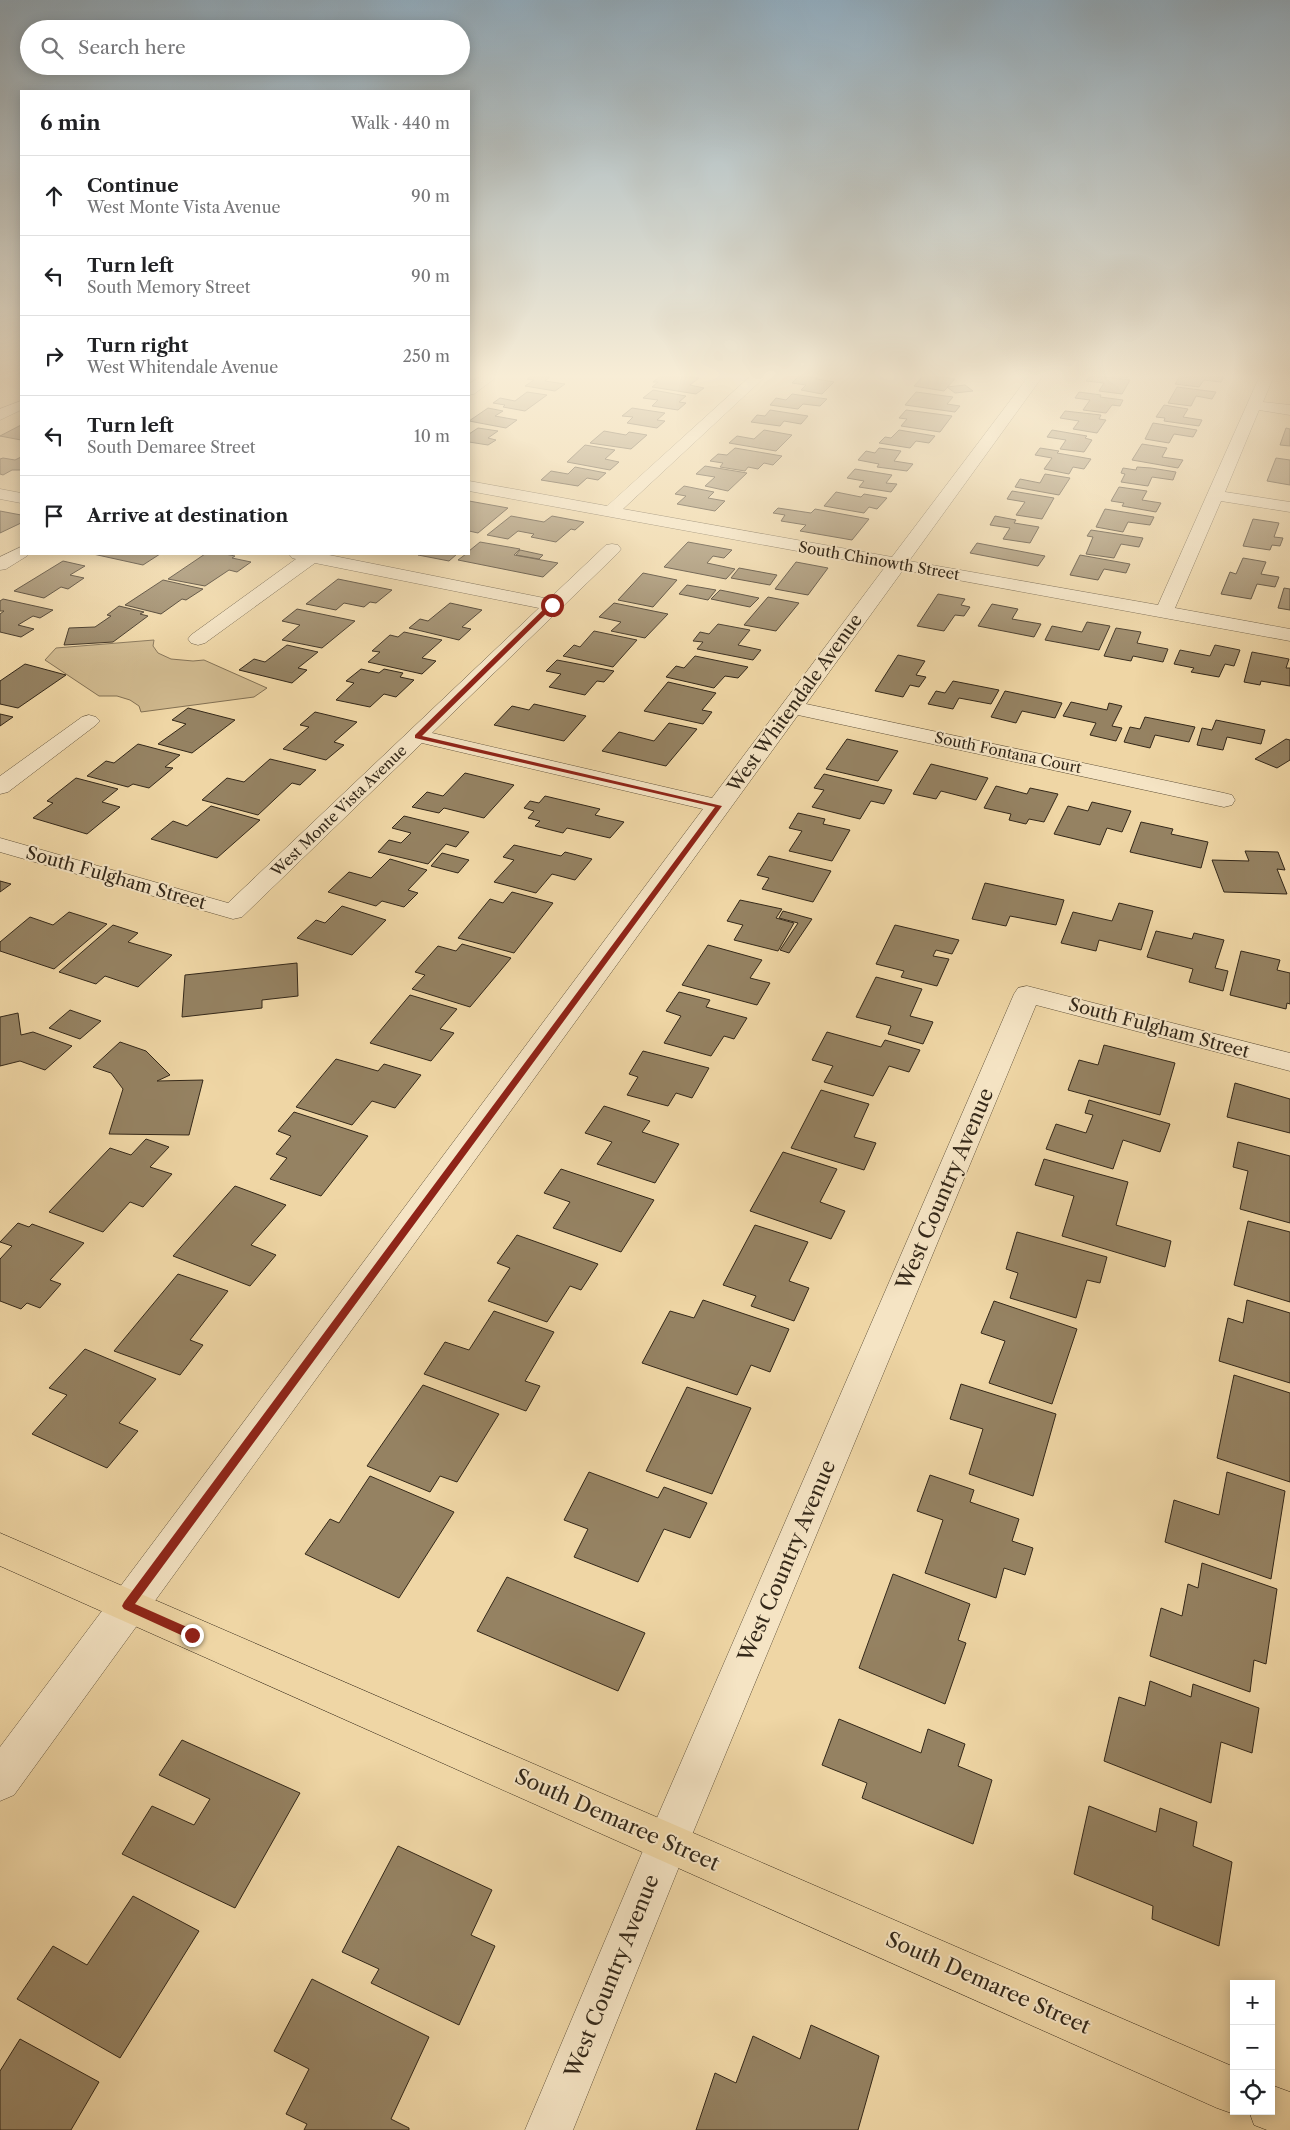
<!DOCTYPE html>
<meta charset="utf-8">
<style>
:root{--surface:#fff;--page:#f6f6f6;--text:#202124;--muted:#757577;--line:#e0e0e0}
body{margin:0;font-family:"Libre Caslon Text",serif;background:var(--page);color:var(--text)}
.controls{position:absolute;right:15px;bottom:15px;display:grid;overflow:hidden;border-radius:0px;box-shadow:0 2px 12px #0003}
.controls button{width:45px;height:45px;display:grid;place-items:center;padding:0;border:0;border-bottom:1px solid var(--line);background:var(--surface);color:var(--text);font:25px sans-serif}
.stop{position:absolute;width:15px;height:15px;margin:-11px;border:4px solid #8f2418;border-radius:50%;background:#fff}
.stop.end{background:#8f2418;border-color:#fff;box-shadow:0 1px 5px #0008}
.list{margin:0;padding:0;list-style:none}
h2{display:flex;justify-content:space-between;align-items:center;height:65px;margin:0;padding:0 20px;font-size:21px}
h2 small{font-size:16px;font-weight:400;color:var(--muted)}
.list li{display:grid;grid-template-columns:32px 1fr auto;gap:15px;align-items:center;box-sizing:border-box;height:80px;padding:0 20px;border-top:1px solid var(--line)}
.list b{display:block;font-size:19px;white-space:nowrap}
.list p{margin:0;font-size:16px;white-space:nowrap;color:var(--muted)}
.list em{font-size:16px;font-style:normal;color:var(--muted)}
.icon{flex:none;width:28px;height:28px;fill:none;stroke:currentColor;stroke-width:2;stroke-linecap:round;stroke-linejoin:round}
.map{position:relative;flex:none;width:1290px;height:2130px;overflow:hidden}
.search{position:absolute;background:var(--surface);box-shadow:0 2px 12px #0003;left:20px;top:20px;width:450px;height:55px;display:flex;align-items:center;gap:12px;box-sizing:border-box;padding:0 18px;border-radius:28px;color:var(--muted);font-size:19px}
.panel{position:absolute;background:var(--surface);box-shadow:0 2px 12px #0003;left:20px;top:90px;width:450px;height:465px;border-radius:0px}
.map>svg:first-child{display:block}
.green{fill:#cfb88d;stroke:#827053}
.building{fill:#958262;stroke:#342819}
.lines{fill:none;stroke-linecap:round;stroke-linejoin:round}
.minor-casing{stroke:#63543c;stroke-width:1}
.major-casing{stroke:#342819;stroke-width:1}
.minor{fill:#f5e4c4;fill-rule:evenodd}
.major{fill:#efd6a5;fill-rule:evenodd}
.route{fill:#8f2418}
.labels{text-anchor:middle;stroke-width:4;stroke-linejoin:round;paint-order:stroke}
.far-street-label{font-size:15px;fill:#342819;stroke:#f5e4c4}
.street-label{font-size:18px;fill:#342819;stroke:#f5e4c4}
.near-street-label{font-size:21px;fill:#342819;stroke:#f5e4c4}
</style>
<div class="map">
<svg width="1290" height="2130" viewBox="0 0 1290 2130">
<rect width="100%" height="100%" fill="#efd6a5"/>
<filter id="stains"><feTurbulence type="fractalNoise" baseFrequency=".004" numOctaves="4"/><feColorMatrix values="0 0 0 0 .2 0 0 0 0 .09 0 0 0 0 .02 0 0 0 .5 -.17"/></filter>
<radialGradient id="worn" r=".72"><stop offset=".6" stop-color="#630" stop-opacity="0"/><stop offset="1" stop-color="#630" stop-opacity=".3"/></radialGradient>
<path class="green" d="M154,640L153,646L158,653L171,659L193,661L204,660L267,688L254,697L141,712L139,706L130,700L117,696H99L45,660L56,648Z"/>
<path class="building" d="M664,373L699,378L690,385L704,388L696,394L652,387L658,382H653Z
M1103,373H1131L1127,378L1102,374Z
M1182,373H1196L1224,377L1221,382L1204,380L1199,387L1175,384Z
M534,374L550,377L545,381L565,384L555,391L525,386L534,380L527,379Z
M925,374L955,379L944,391L914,386Z
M800,375L818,378L816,379L834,382L822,394L801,390L806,385L792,383Z
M1090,375L1130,380L1122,394L1099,391L1104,383L1086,381Z
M965,385L973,391L955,393L947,387Z
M1177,387L1216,392L1212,399L1196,396L1191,406L1168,403Z
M653,390L686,396L679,402L686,403L678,410L652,406L658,400L643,398Z
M527,392L547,395L525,411L503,407L505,405L493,403L500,398L515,401Z
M916,392L953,397L947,404L960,406L955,412L905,405Z
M1079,392L1101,395L1100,397L1123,400L1120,406L1112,405L1106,413L1083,410L1090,400L1075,398Z
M792,394L827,399L820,406L803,404L798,409L770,405L776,398L786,400Z
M1164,405L1188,409L1183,417L1202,420L1199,426L1164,421L1165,418L1156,417Z
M488,408L503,411L495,416L517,420L506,428L469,421Z
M632,408L665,413L657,420L665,421L657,428L627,423L633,417L622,416Z
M770,410L808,416L801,424L784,421L780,426L751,422L757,415L765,416Z
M906,410L952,416L940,432L901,426L907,419L899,418Z
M1065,411L1101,415L1099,419L1106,420L1097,433L1073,429L1079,421L1060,418Z
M1153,423L1197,430L1193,437L1174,434L1169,443L1145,439Z
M21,425V440L0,436Z
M478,428L498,431L488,438L496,440L488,445L469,442V434Z
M1286,428L1290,429V446L1280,445Z
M764,430L792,435L776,451L729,443L737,436L754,439Z
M899,430L935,436L929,443L916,441L910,448L879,443L885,437L891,438Z
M1052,430L1087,436L1085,438L1092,440L1084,452L1060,449L1066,440L1047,437Z
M604,431L626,435L629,432L647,435L631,449L590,443Z
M1142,444L1167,448L1162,457L1183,460L1178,468L1132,460Z
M585,445L615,450L605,459L619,462L610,470L567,462Z
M735,448L782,456L773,465L764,463L758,469L748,467L745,471L720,467L723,463L710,461L718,454L727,455Z
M879,448L901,451L894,461L913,464L907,471L877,467L879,464L858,460L866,451L875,453Z
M1040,448L1059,451L1057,453L1091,459L1084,469L1073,467L1069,474L1044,469L1052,458L1035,455Z
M21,457V470H12L3,475L0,474V459L3,458L15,460Z
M1276,458L1290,460V485L1267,481Z
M705,466L747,473L728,491L705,486L715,477L696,474Z
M575,467L606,473L598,480L587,478L578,486L541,480L551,471L568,474Z
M1137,467L1151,468L1176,472L1173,480L1152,477L1148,486L1121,482L1125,474L1121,473L1123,468L1136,470Z
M855,469L892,475L886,483L897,484L891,492L859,487L864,481L847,478Z
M1045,474L1070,478L1059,495L1015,487L1020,479L1040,483Z
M684,486L714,492L708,498L725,501L715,511L677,504L686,496L675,494Z
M1119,487L1147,491L1142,500L1161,503L1156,512L1122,506L1124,503L1111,501Z
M1012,491L1054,498L1042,519L1016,515L1025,502L1007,499Z
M836,492L861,497L864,494L887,498L877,509L869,507L864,513L824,506Z
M469,501L508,508L478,533L469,531Z
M778,508L811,513L815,509L869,519L852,540L800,531L806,525L781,521L785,515L773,513Z
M1105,509L1154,517L1150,525L1128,522L1123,532L1096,527Z
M0,511L21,515V523L0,533Z
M511,516L544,522L552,516L584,522L575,530L571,529L556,542L531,537L534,534L518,531L508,539L487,535Z
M995,516L1016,520L1014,523L1039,527L1030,543L1003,539L1010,528L990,525Z
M1253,519L1279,523L1274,537L1283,538L1280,546L1272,545L1270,550L1243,546Z
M1091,530L1143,538L1139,547L1121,544L1114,558L1086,554L1093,537L1087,536Z
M480,542L520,549L514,555L558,563L543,577L458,560L466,554H469V551Z
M688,542L732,550L724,558L713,556L707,563L735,569L726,579L664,567Z
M977,543L1045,556L1038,566L970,553Z
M520,550L543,555L539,559L516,555Z
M93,554H160L143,565Z
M205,554H225L235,556L232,558L251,562L237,572L229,570L205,586L168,579Z
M420,554H457L449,561L418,555Z
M1080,555L1130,564L1126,573L1104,569L1098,580L1070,575Z
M1243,558L1266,562L1261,574L1279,577L1275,587L1257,584L1251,599L1221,594L1230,572L1236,574Z
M63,561L85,566L70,575L84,578L68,589L61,587L44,598L14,591Z
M796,562L828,568L808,595L775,589Z
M739,568L777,575L770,585L731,578Z
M643,573L677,580L653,607L618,600Z
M338,579L392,590L376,603L370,602L364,607L344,603L336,610L306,604Z
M163,580L203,589L186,600L182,599L161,614L125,605Z
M687,585L716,590L708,600L679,594Z
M1284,588L1290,589V610L1278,608Z
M720,590L759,598L750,607L711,599Z
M938,594L965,599L961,605L970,607L964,616L955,615L944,631L917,626Z
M768,597L799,603L776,631L744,625Z
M3,599L53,610L40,618L33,616L18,625L34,629L21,637L0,632V614L4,611H0V601Z
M450,603L482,610L462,627L471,629L459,640L409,628L420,619L428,621Z
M614,603L668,614L645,638L611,631L621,622L599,617Z
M992,604L1018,609L1012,619L1041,624L1034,637L978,626Z
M119,606L144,612L140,614L148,616L113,642L64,645L69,628L95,627L111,616L107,615Z
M297,609L355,621L322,648L282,640L300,625L282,621Z
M1087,622L1110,626L1099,650L1045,640L1052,626L1082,632Z
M718,624L750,630L738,645L761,650L753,660L697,649L703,642L693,641L700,632L709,634Z
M1116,628L1141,632L1137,643L1168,649L1163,662L1133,656L1131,661L1104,656Z
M594,631L637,640L613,667L563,656L574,645L580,647Z
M404,632L442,640L422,658L436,661L422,674L368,662L380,652L372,651L390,635L398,637Z
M287,645L318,652L298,668L307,670L292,683L239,670L254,659L265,662Z
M1215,645L1240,650L1234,666L1225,664L1219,677L1191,672L1194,668L1174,664L1180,650L1210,656Z
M1252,652L1289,659L1286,668H1290V686L1261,681L1260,685L1244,682Z
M898,655L925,661L916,675L926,677L919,687L910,685L903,697L875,691Z
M695,656L748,667L738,678L725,676L714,688L666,677L676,666L684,668Z
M557,660L614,671L604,682L597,681L585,695L549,687L561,674L546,671Z
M25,664L66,675L18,708L0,704V681Z
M361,669L379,673L384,669L403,673L400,677L414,680L396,697L384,694L370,707L336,700L354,683L346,681Z
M953,681L999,690L991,704L959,698L953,709L928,704L936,691L945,693Z
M668,682L716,693L702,710L712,712L703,724L644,711Z
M1005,691L1062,703L1055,718L1022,711L1016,723L991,717Z
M1071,702L1107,710L1109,703L1122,706L1112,726L1122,728L1116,741L1090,735L1096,723L1063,716Z
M534,704L586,716L564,741L494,725L512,706L529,710Z
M188,708L235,720L192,753L158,744L186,724L172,720Z
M315,712L357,722L334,742L344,745L326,760L283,749L309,727L300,725Z
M0,714L13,717L0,726Z
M1145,717L1195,727L1189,742L1155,735L1150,748L1124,742L1130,727L1140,729Z
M1216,720L1265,730L1261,744L1227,737L1223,750L1197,745L1202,728L1212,730Z
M669,723L697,729L666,766L602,751L619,732L654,741Z
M847,739L898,751L878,781L826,769Z
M1286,739L1290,740V760L1277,768L1255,759Z
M138,744L180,755L165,767L173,768L149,788L133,784L128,787L87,776L106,761L114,763Z
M270,759L316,770L300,785L292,783L258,815L202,800L227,778L244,782Z
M931,764L988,778L976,800L941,791L936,799L913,794Z
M465,773L514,785L484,818L444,808L439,813L412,807L427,792L443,796Z
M824,774L892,790L884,804L871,801L860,819L812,807L824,790L814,788Z
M76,778L118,789L102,802L120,807L87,834L33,818L53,803L47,801Z
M996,786L1027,794L1030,788L1058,794L1044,822L1029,819L1026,824L1009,820L1011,814L984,808Z
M545,796L600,809L595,815L624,822L610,838L567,828L563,833L535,826L540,821L528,818L534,811L524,808L530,801L539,803Z
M1092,802L1131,811L1122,832L1107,828L1100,845L1054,834L1068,806L1088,811Z
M211,806L260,820L217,858L151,839L173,821L187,826Z
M798,813L825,819L823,824L850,830L832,861L789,851L802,831L789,828Z
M404,816L469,832L456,847L446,844L428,864L378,852L389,840L401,843L411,833L392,828Z
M1141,822L1173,829L1171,834L1208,842L1201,868L1130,852Z
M514,845L561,856L565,852L592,859L575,880L552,874L536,893L494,882L514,860L503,857Z
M1245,851L1278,852L1285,870L1277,869L1287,894L1224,892L1212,860L1249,861Z
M442,853L469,860L458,873L431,866Z
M769,856L831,871L813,902L762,889L769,878L757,875Z
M390,859L427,870L408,890L418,893L404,907L382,901L376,906L328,892L349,872L371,878Z
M0,881L11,884L0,892Z
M985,883L1064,900L1056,925L1010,916L1006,926L972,919Z
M512,892L553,903L514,953L458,938L490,899L503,903Z
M740,900L782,909L776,918L794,923L778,951L734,940L743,925L727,921Z
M1119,903L1153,911L1141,950L1099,940L1096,951L1061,943L1073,912L1112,921Z
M342,906L386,920L352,955L297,938L316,920L325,923Z
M783,911L812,919L789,953L780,950L798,923L779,918Z
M69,912L107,924L54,969L0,951V942L30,917L53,925Z
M113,925L138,933L128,942L172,955L138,987L105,976L96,984L59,972Z
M895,925L959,940L952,954L936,950L933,956L949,959L937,986L901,977L904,971L876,964Z
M1156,931L1192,939L1194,933L1224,940L1215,968L1228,971L1223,991L1189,982L1193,969L1147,957Z
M462,944L511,958L470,1007L412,989L425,975L415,972L438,946L456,951Z
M708,945L762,960L750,978L770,983L757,1005L682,985Z
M1241,951L1280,960L1277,970L1290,973V1004L1287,1003L1286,1009L1230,995Z
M297,963L298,996L262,1000V1008L182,1017L185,975Z
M876,977L922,989L910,1016L933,1022L923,1044L888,1034L891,1026L856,1017Z
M679,992L710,1000L706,1007L747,1018L734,1039L724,1036L711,1056L664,1043L681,1016L666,1011Z
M410,995L457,1009L440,1029L454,1033L431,1061L370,1043Z
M70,1010L101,1021L80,1039L49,1028Z
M18,1013L21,1035L33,1032L72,1046L45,1070L20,1061L0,1066V1017Z
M827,1032L881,1047L885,1040L920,1050L909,1072L889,1066L873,1096L824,1082L833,1066L812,1060Z
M120,1042L146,1051L170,1075L157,1081L203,1080L189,1135L109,1134L123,1089L111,1073L93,1067Z
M1104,1045L1175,1063L1160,1115L1068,1090L1079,1060L1098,1065Z
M643,1051L709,1068L692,1098L676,1093L668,1106L627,1095L638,1077L629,1074Z
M336,1059L378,1071L384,1064L421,1075L395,1108L372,1101L352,1125L296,1107Z
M1235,1083L1290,1099V1133L1227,1117Z
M821,1090L869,1104L854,1137L876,1143L864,1170L791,1148Z
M1089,1100L1170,1124L1160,1152L1123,1140L1113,1169L1046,1149L1056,1124L1086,1133L1093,1115L1085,1113Z
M604,1106L650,1121L642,1132L679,1144L655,1183L597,1164L612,1142L585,1133Z
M294,1112L368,1136L321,1196L270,1179L287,1158L276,1154L291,1136L278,1131Z
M146,1139L169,1147L150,1167L172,1174L143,1207L130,1202L103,1232L49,1212L110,1148L131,1155Z
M1238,1142L1290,1156V1223L1240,1209L1248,1171L1233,1167Z
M783,1152L837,1169L820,1202L845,1211L831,1239L750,1211Z
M1044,1159L1128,1182L1116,1225L1171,1241L1165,1267L1062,1236L1074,1196L1035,1185Z
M561,1169L654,1200L621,1252L553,1228L570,1202L544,1193Z
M235,1186L286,1205L251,1245L276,1255L250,1286L173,1256Z
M1248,1221L1290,1232V1302L1234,1285Z
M18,1223L29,1227L32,1224L84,1243L50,1280L61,1284L40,1308L27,1303L21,1309L0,1301V1259L12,1246L0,1242Z
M755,1225L808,1242L789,1281L809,1288L794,1321L751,1306L756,1296L723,1285Z
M1017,1232L1107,1257L1100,1283L1087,1280L1076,1318L1010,1298L1018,1273L1006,1269Z
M517,1235L598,1264L581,1290L570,1286L547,1322L488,1301L510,1268L497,1263Z
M178,1274L228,1291L190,1340L203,1345L180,1375L114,1351Z
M703,1300L789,1329L770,1372L751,1365L737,1395L642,1363L670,1311L694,1318Z
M1247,1300L1290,1313V1383L1219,1361L1228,1318L1243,1323Z
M994,1301L1077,1329L1052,1404L989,1383L1005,1341L981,1333Z
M494,1311L554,1332L525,1381L540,1386L526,1411L424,1374L445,1342L469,1350Z
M85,1349L156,1379L119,1423L138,1431L107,1468L32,1434L67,1395L49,1388Z
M1234,1375L1290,1393V1482L1217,1458Z
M961,1384L1056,1414L1033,1496L969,1474L983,1429L950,1419Z
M423,1385L499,1414L457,1482L440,1476L430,1492L367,1466Z
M687,1387L751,1408L712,1494L646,1471Z
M589,1472L658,1498L664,1487L707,1503L690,1538L664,1529L638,1582L574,1557L588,1529L564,1520Z
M1227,1472L1285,1491L1271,1579L1165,1542L1174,1500L1219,1515Z
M930,1475L974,1490L970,1502L1019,1519L1012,1541L1033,1548L1025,1575L1004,1568L996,1598L925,1573L943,1520L917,1511Z
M370,1476L454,1512L399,1598L305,1554L330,1519L339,1523Z
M1202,1563L1277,1589L1266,1664L1254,1660L1250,1692L1150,1656L1161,1608L1182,1616L1188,1584L1198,1588Z
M893,1574L970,1604L958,1640L966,1643L945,1704L859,1668Z
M507,1577L645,1633L618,1691L477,1631Z
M1150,1681L1191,1697L1193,1684L1259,1708L1252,1753L1221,1742L1211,1803L1104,1761L1119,1697L1145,1706Z
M839,1719L921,1753L928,1729L965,1744L958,1766L992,1780L973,1844L862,1798L867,1783L822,1765Z
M182,1740L300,1793L235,1908L122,1854L152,1806L194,1825L210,1799L159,1775Z
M1089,1806L1156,1832L1160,1808L1197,1822L1193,1846L1232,1862L1219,1946L1152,1919L1153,1906L1074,1874Z
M398,1846L492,1890L471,1935L495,1946L459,2025L371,1983L379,1969L342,1952Z
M133,1896L199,1931L120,2058L17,1999L53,1946L87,1965Z
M312,1979L429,2037L391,2119L409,2128V2130H304L307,2124L286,2114L309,2069L274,2051Z
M811,2025L879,2056L858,2130H696L715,2073L736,2083L753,2036L800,2059Z
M20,2039L99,2082L71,2130H0V2071Z"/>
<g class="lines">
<defs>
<path id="minor" d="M486,373H502L474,394L469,395V384Z
M754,373H769L623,509L892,557L1031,373H1045L909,561L1158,605L1261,373H1275L1263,402L1290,405V415L1259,410L1225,492L1290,502V512L1221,501L1175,608L1290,629V641L903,570L806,704L1224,793L1232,795L1235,800L1232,805L1224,807L798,715L14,1795L0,1801V1747L703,809L422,743L242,917L233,919L0,852V838L228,903L539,608L315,563L205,643L198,645L191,643L188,639L191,635L296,559L292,558L289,554H324L549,599L606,545L612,544L618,545L621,549L618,553L432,733L712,798L885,567L469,491V481L607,506Z
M21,401V410L0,420V409Z
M0,489L21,493V503L0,499Z
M21,547V554H29L27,556L6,569L0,570V557Z
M89,715L96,717L100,721L96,725L8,792L0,794V776L82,717Z
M1027,986L1290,1053V1071L1036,1005L689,1842L573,2130H525L653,1827L1014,994L1018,988Z"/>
<path id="major" d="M0,1533L1234,2067V2111H1242L1234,2114L1217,2108L0,1566Z
M1271,2085L1290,2092V2130H1267L1254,2125L1249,2111H1271Z"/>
</defs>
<use href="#minor" class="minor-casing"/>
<use href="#major" class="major-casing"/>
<use href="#minor" class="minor"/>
<use href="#major" class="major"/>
</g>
<linearGradient id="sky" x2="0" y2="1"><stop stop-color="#91aaba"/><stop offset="0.56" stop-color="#f8edd6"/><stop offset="1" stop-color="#f8edd6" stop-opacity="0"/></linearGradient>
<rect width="1290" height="671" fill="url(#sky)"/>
<path class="route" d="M550,603L555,605L422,736L722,806L135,1604L196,1631L198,1635L196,1638L192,1640L124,1609L122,1606L124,1602L715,807L415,738V735Z"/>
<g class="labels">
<g class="far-street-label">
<text transform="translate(879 561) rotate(10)" y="5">South Chinowth Street</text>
<text transform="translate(1008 753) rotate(12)" y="5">South Fontana Court</text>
<text transform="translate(339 811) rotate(-44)" y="5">West Monte Vista Avenue</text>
</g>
<g class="street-label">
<text transform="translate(795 703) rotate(-54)" y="6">West Whitendale Avenue</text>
<text transform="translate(116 878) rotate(16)" y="6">South Fulgham Street</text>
<text transform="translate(1159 1028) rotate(15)" y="6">South Fulgham Street</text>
</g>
<g class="near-street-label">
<text transform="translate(945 1189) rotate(-67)" y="7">West Country Avenue</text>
<text transform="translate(787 1561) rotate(-67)" y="7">West Country Avenue</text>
<text transform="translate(617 1820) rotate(24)" y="7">South Demaree Street</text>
<text transform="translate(612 1976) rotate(-68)" y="7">West Country Avenue</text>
<text transform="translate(988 1983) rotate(24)" y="7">South Demaree Street</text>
</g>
</g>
<rect width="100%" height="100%" filter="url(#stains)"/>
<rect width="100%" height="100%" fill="url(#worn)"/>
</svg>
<div class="controls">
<button>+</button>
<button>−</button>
<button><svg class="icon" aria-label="locate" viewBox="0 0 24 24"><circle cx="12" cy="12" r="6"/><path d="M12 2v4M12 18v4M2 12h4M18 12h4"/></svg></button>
</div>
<div class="stop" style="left:552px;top:605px"></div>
<div class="stop end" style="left:192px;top:1635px"></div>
<div class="search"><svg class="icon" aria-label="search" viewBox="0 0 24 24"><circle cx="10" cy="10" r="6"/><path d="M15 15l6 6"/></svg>Search here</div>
<section class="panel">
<h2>6 min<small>Walk · 440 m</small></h2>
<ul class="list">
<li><svg class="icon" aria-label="ahead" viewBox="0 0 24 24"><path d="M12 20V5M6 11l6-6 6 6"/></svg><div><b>Continue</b><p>West Monte Vista Avenue</p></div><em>90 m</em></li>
<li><svg class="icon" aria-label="left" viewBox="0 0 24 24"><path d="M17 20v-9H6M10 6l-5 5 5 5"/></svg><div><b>Turn left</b><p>South Memory Street</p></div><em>90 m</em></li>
<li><svg class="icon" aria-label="right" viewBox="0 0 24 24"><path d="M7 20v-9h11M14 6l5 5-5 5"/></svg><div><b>Turn right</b><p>West Whitendale Avenue</p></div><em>250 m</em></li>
<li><svg class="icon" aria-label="left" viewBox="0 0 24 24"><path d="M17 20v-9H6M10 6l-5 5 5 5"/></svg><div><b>Turn left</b><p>South Demaree Street</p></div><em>10 m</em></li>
<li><svg class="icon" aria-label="arrive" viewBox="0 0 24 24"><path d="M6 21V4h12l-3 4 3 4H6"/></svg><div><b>Arrive at destination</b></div></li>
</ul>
</section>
</div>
